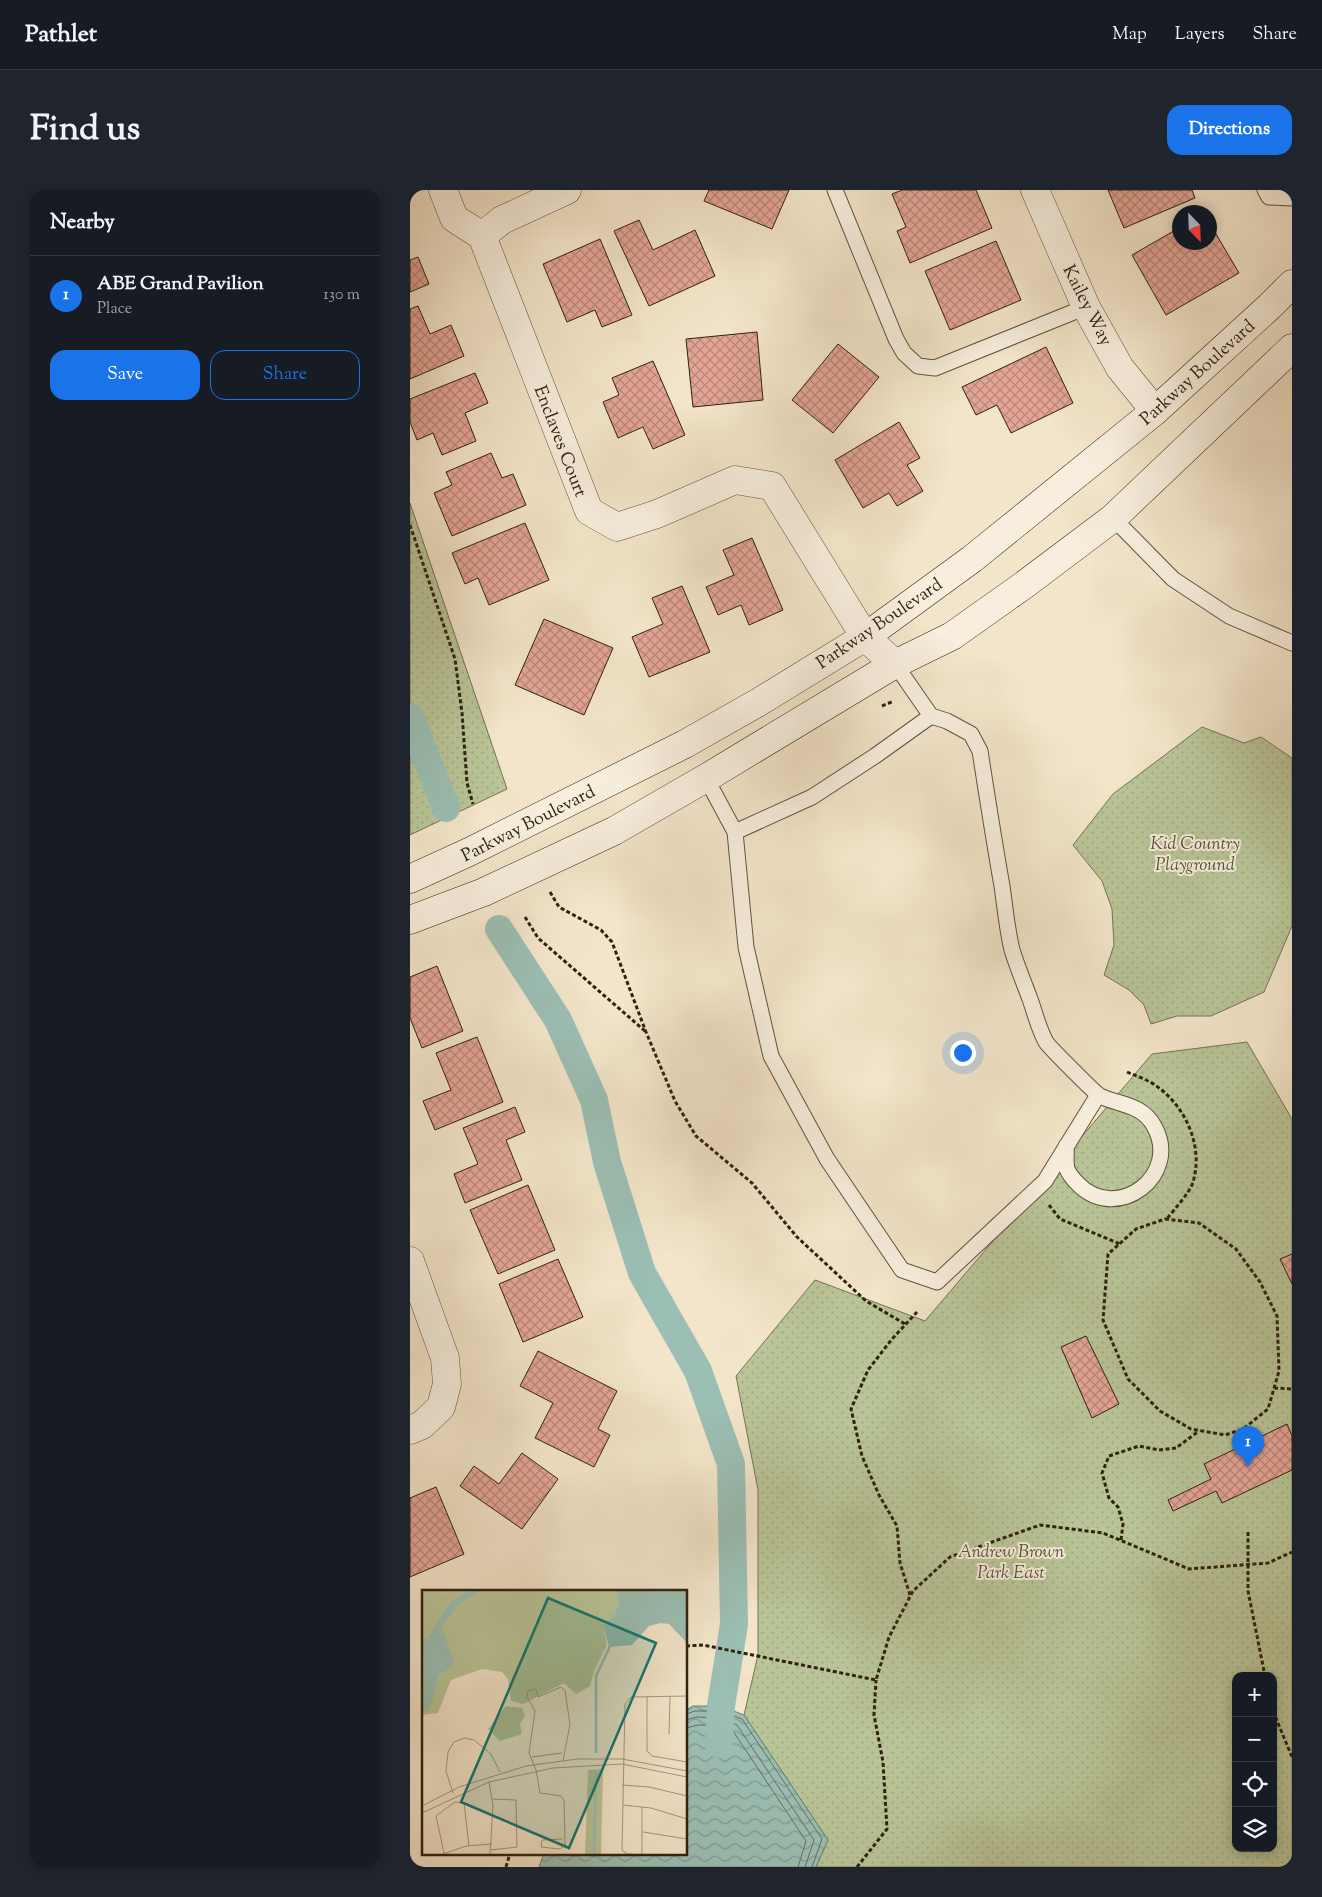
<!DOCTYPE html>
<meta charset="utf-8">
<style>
:root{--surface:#171b24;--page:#20242c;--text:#f1f3f6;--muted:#9ea1a6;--line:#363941;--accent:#1a73e8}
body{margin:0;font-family:"Sorts Mill Goudy",serif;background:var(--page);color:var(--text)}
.controls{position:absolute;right:15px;bottom:15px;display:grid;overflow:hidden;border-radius:10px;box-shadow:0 2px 12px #0003}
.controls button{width:45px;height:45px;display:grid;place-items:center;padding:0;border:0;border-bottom:1px solid var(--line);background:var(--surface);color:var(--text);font:25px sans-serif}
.compass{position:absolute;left:762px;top:15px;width:45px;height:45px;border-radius:50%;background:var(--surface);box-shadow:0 2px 12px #0003;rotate:157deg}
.you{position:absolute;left:552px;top:862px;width:18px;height:18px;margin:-12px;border:4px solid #fff;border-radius:50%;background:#1a73e8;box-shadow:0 0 0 8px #1a73e833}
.badge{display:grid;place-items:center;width:32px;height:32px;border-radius:50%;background:var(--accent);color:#fff;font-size:16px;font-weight:700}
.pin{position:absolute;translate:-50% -41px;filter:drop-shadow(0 1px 2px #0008)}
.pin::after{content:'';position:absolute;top:26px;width:18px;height:15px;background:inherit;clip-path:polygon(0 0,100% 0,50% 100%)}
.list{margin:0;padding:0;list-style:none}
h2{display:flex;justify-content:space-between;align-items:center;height:65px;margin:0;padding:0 20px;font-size:21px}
h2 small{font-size:16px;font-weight:400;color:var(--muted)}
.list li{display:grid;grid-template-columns:32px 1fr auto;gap:15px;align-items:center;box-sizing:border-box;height:80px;padding:0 20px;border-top:1px solid var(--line)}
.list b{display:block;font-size:19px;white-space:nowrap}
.list p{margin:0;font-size:16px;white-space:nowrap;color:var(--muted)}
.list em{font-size:16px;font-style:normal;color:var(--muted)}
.actions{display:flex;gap:10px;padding:15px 20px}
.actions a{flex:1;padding:11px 0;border:1px solid var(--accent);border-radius:15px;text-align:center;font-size:18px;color:var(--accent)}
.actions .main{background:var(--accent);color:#fff}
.icon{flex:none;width:28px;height:28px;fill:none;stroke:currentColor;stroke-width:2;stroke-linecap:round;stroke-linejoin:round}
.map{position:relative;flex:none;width:882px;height:1677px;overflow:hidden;border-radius:15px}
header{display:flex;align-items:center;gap:30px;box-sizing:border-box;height:70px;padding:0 25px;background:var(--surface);border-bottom:1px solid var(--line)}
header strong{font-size:24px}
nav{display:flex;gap:28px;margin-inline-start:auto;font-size:18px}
.intro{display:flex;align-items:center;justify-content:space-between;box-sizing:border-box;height:120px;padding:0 30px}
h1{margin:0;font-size:35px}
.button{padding:12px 22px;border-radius:15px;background:var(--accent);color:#fff;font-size:18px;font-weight:700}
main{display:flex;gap:30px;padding:0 30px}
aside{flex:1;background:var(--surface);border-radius:15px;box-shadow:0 2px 12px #0003}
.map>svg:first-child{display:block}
.park{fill:url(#park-dots);stroke:#747354;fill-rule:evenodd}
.water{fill:url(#water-waves);stroke:#708072}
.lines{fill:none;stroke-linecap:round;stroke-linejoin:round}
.shore{stroke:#657062;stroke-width:1}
.canal{stroke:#9bbfb4;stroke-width:28}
.building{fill:url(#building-cross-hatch);stroke:#2f2110}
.lane-casing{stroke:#60523e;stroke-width:17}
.street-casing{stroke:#60523e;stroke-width:29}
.secondary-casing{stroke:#2f2110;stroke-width:29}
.path{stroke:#2f2110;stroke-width:3;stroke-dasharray:4 2.5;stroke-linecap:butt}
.lane{stroke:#f7eedd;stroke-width:15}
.street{stroke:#f7eedd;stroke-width:28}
.secondary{stroke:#f7eedd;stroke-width:28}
.labels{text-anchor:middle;stroke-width:4;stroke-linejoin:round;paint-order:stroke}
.street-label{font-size:18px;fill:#2f2110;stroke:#f7eedd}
.park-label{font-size:18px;font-style:italic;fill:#585239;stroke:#f7eedd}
.inset-river{fill:none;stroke:#9bbfb4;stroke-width:2.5}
.inset-road{fill:none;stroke:#a59780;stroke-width:1}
.view{fill:#0f766e;fill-opacity:0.15;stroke:#0f766e;stroke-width:2.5}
.inset-edge{fill:none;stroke:#2f2110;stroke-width:2.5}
</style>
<header>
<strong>Pathlet</strong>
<nav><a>Map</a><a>Layers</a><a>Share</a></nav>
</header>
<div class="intro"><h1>Find us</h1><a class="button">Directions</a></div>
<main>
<aside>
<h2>Nearby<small></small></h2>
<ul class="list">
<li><span class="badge">1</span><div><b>ABE Grand Pavilion</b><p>Place</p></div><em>130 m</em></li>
</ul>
<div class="actions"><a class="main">Save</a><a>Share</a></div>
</aside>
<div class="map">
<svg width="882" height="1677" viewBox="0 0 882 1677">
<defs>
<pattern id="park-dots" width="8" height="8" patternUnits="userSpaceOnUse" patternTransform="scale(1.25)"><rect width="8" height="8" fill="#b9c598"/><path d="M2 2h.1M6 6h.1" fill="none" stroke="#9fa982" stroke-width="1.8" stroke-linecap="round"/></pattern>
<pattern id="water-waves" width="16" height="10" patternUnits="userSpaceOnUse" patternTransform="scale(1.25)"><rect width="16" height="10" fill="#9bbfb4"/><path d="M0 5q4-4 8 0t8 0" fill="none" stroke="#7f9b91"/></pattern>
<pattern id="building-cross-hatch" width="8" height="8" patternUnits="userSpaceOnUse" patternTransform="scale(1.25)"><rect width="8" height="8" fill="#e4a596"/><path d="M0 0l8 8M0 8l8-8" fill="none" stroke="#b98679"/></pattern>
</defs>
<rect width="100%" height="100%" fill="#f3e5ca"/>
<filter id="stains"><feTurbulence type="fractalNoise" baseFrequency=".004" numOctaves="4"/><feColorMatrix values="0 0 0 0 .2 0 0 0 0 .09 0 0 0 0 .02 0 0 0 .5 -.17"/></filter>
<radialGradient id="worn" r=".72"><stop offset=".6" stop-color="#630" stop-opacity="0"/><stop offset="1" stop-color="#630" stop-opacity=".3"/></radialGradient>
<path class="park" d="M0,313L97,599L0,645Z
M792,537L834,553L851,547L882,568V736L854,802L801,826H767L741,834L734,815L719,800L694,785L704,755L702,719L692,691L663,655L703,604Z
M837,852L882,929V1677H406L418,1650L334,1525L348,1465V1300L326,1186L405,1090L515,1131L742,864ZM826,1486H863V1658H826Z"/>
<path class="water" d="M283,1516H311L334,1525L418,1650L406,1677H129L134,1663H276V1520Z"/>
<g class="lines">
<path class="shore" d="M276,1524L285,1521H310L332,1529L412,1649L402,1677
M276,1530L286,1527L308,1528L327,1535L404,1650L395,1677
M276,1538L288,1535H307L323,1541L396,1651L388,1677"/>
<path class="canal" d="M0,527L36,618
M89,739L148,830L184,910L197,972L232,1083L288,1181L321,1274L324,1434L311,1516L309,1554"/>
</g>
<path class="building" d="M299,0H379L362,39L294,11Z
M492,0H566L582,38L500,73L487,41L496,37L482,4Z
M698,0H782L785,8L714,38Z
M229,30L243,60L285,40L305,86L239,116L204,41Z
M799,32L829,83L756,125L722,65L769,38V52H799Z
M190,49L222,125L192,137L185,120L157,132L133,74Z
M586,51L611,110L540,140L515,81Z
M8,67L19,94L0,102V70Z
M8,116L20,144L41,135L54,166L0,189V119Z
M347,142L353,210L283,217L276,149Z
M428,154L469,187L423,243L382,210Z
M636,157L663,213L601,243L587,215L566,225L552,197Z
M243,171L275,245L243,259L233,237L208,248L193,212L209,205L202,188Z
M65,183L78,213L55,223L66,251L32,265L23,243L7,250L0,232V209Z
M489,232L510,268L497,275L513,301L487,316L479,303L453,318L425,270Z
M81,263L92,288L103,284L116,315L42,346L24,303L42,295L36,282Z
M115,333L139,390L79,415L68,388L55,394L42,363Z
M342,348L373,420L339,435L331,415L308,425L296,397L324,385L313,360Z
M272,396L300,462L239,487L222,447L253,434L242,408Z
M134,429L203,458L174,525L105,495Z
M27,776L53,841L12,858L0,828V787Z
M67,847L93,912L25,940L13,911L41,900L26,863Z
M105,917L115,942L96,950L112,990L55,1013L44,984L68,974L53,938Z
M118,995L145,1060L88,1084L60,1020Z
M882,1064V1094L870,1069Z
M148,1069L173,1127L113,1152L89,1094Z
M676,1146L709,1214L682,1228L651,1157Z
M128,1161L207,1201L188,1239L200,1245L184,1277L125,1248L143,1213L110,1196Z
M877,1234L882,1246V1280L812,1313L806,1301L763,1321L758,1310L801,1289L794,1274Z
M112,1263L148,1289L112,1339L50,1296L64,1276L89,1294Z
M26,1297L54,1364L0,1387V1308Z"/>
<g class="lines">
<defs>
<path id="lane" d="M425,0L486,149L494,163L508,176L525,178L676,117
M855,0L859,7L882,8
M703,328L763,389L819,426L882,453
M485,474L521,526L537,531L561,544L570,561C577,606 584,651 592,696C595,717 597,739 602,760C607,776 614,793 620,809C625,823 629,840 636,852C639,857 685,903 690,906C709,915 732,914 744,936C772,985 707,1034 668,994C664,990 659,984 657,979C655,972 657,963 656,956
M296,588L325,642L336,757L361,866L417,969L492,1080L527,1092L635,991L688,905
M325,642L402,607L465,566L521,526"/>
<path id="street" d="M33,0L44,28L72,46L179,321L207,337L247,324L325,290L362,296L455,447L485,474
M625,0L676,117L710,178L745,221
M72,46L92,30L157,0
M0,1071L35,1168L37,1194L31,1217L12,1235L0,1240"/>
<path id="secondary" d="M0,689L59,662L275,554L349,512L455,447L562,369L745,221L860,116L882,94
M0,730L74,702L204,641L296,588L485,474L542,446L614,395L703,328L882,158"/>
</defs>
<use href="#lane" class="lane-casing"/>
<use href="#street" class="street-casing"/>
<use href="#secondary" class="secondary-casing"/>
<path class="path" d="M0,335L45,469L52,523L57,593L63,614
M472,516L484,511
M140,702L149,717L191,740L202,752L236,842L265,911L286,946L342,993L387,1047L456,1111L495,1134
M115,727L128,748L235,841
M717,882C726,886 736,889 745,895C775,915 794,956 783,992C780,1003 764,1019 757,1029
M639,1015L650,1029L710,1054
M755,1029L789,1033L826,1059L850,1092L867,1126L869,1181L858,1219L833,1239L815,1245L781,1239L750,1221L718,1189L693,1130L698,1064L726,1039Z
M864,1198L882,1199
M838,1342V1401L855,1486
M711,1350L713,1334L708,1317L699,1308L692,1283L699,1266L729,1256L749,1260L766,1258L789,1241
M500,1405L490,1373L487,1336L469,1305L452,1266L441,1219L458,1180L482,1149L507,1122
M276,1456L293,1455L466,1490L479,1447L503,1401L540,1367L630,1335L693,1343L779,1379L858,1373L882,1362
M863,1521L882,1567
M96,1677L100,1663
M447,1677L477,1639L473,1572L464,1525L466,1490"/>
<use href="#lane" class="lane"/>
<use href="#street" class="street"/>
<use href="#secondary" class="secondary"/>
</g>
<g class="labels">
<g class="street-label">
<text transform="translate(678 115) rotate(63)" y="6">Kailey Way</text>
<text transform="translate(787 182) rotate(-42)" y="6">Parkway Boulevard</text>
<text transform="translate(151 251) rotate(69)" y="6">Enclaves Court</text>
<text transform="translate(469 433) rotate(-34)" y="6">Parkway Boulevard</text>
<text transform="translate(118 633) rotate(-27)" y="6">Parkway Boulevard</text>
</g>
<g class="park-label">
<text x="785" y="659">Kid Country<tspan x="785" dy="21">Playground</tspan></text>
<text x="601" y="1367">Andrew Brown<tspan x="601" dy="21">Park East</tspan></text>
</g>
</g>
<g transform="translate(12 1400)">
<rect width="265" height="265" fill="#f3e5ca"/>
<path d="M0,0H30L0,12Z" fill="#b9c598"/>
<path d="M30,0H195L197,13L192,25L181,35L185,55L172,81L168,96L154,104L142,93L101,114L89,111L86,89L80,82L60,79L29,90L16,123L0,125V12ZM84,116L100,118L103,126L98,134L100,144L78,151L66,139ZM181,179L179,265H163L166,180Z" fill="#b9c598"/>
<path d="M48,0H58L38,14L19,36L33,73L24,81L16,84L10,113L6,121L0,122V49L6,48L29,12ZM195,0H265V53L247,34L238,33L227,36L210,55L187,57L181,35L192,25L197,13Z" fill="#9bbfb4"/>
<path class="inset-river" d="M174,163V86L190,52M172,265L174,181"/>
<path class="inset-road" d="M225,106V161L230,166L265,172M116,107L114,99L106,101L105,107L113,121L107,163L114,180L118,203L139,206L142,210L143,252V256L137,259L119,257L120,250L140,249M116,107L139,97L143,101L148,134L141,171M247,144L248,106M110,167L140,163M67,192L71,215L68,265M200,195L227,197L265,206M31,203L24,181L26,162L32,152L42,148L52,150L69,164L78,182M201,215L229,218L265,229M0,216L37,197L104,176L155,169H200L265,181M0,223L67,192L131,178L200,174L265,187M221,242L265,249M69,260L95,257L94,210L70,209M22,263L14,226L33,212L42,213L47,256M21,264L44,256L70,254M220,264V217M223,265L205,264L200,260L203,114L209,107L265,106"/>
<path class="view" d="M126,8L234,53L147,258L39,212Z"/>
<rect width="265" height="265" class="inset-edge"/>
</g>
<rect width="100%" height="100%" filter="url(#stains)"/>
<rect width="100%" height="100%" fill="url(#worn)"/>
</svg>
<div class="controls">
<button>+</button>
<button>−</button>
<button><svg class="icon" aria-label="locate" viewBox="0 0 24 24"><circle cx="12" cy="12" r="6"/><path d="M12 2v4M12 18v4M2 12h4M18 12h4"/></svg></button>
<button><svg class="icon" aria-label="layers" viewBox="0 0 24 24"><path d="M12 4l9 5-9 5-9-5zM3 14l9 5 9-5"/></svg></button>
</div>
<svg class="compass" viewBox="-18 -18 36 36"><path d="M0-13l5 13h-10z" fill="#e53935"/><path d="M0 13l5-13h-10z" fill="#9ea1a6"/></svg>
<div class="you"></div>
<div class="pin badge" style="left:838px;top:1277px">1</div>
</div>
</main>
